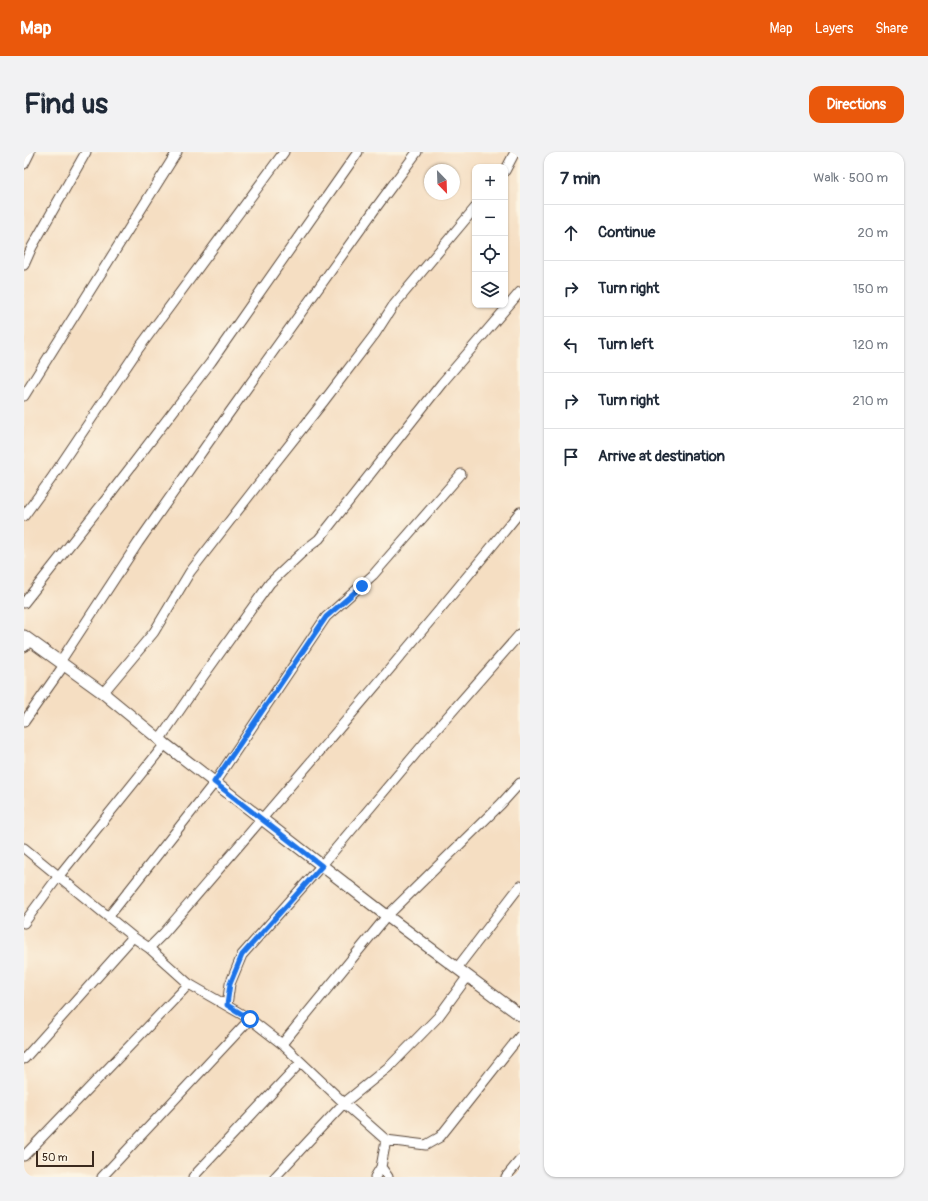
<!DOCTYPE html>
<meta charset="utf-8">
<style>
:root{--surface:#fff;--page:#f2f2f3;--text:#1f2937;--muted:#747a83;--line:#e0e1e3;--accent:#ea580c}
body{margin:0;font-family:Pangolin,sans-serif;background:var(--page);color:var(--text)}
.controls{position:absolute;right:12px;top:12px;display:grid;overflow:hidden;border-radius:8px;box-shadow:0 1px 3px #0004}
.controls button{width:36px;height:36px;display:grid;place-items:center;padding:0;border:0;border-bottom:1px solid var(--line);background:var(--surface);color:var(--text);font:20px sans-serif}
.compass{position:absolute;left:400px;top:12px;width:36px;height:36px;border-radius:50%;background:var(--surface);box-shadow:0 1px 3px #0004;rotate:157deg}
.scale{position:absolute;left:12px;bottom:10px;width:58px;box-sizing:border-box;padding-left:4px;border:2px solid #3b2a1e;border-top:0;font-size:11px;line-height:14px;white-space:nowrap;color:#3b2a1e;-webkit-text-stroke:3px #fcf5e5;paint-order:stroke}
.stop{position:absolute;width:12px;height:12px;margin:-9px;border:3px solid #1a73e8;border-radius:50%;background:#fff}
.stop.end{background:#1a73e8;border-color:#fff;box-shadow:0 1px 4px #0008}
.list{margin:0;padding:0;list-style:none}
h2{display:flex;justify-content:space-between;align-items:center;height:52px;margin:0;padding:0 16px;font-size:17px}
h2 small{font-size:13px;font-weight:400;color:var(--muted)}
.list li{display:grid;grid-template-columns:26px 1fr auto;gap:12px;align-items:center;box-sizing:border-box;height:56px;padding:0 16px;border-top:1px solid var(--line)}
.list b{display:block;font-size:15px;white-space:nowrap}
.list em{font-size:13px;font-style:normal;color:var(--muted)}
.icon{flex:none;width:22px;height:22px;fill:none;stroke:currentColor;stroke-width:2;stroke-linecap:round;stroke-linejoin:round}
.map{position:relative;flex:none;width:496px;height:1025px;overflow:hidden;border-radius:12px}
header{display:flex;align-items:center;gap:24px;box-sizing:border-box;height:56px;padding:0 20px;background:var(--accent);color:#fff}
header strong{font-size:19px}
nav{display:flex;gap:22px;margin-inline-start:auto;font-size:14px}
.intro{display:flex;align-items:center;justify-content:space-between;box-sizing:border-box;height:96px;padding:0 24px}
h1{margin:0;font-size:28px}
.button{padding:10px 18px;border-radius:12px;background:var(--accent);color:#fff;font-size:14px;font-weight:700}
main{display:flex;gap:24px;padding:0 24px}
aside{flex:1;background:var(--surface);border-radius:12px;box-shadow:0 1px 3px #0004}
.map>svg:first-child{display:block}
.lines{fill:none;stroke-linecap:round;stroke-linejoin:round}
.minor-casing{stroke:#574537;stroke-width:11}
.tertiary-casing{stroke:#574537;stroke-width:13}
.minor{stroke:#fff;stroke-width:9}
.tertiary{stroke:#fff;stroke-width:11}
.route{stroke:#1a73e8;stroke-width:5}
</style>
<header>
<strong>Map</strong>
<nav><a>Map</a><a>Layers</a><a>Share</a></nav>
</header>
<div class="intro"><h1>Find us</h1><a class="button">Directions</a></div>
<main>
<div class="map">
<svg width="496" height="1025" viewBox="0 0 496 1025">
<rect width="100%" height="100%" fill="#fcf5e5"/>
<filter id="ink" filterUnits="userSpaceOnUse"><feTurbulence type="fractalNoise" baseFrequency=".025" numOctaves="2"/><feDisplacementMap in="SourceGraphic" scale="8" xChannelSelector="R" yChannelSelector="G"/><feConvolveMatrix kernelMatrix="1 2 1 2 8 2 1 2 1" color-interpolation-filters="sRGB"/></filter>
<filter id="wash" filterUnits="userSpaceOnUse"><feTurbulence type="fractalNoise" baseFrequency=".012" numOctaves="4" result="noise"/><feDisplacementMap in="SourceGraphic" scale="16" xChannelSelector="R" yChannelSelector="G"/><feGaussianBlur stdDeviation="0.9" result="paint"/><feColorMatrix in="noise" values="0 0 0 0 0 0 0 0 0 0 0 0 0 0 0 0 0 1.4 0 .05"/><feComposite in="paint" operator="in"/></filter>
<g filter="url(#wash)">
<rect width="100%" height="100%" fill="#f5dec2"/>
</g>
<g filter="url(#ink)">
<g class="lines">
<defs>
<path id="minor" d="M0,12L6,0
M481,19L491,0
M0,113L8,95L62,0
M0,244L153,0
M0,364L27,327L115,196L260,0
M0,451L83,346L187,210L334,0
M0,495L7,489
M36,510L114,391L198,271L351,57L393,0
M79,541L130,480L166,420L232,335L300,249L351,182L369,154L451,56
M0,570L40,513
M136,587L178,526L246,431L282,397L295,387L418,231L496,140
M0,696L109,785L125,796L165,832L226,867L258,892L320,951L362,988L357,1015L364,1025
M85,764L191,630L302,465L349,423L437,322
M0,771L34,725L141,592
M125,796L140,781C259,642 380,503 496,360
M433,816L496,734
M203,853L206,832L218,803L298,713L404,587L496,482
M258,892L363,764L477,652L496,631
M0,907L109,785
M362,988L402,993L416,985L496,884
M0,1004L165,832
M78,1025L226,867
M169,1025L277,910
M251,1025L320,951L367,913L414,865L444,824
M351,1025L357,1015
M482,1025L496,1008"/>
<path id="tertiary" d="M0,484L79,541L141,592L363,764L496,863"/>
</defs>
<use href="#minor" class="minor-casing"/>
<use href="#tertiary" class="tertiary-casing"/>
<use href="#minor" class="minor"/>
<use href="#tertiary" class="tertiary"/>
</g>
</g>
<g class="lines" filter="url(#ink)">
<path class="route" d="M226,867L203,853L206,832L218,803L298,714L190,630L302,465L338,434"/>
</g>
</svg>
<div class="controls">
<button>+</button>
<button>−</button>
<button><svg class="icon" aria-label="locate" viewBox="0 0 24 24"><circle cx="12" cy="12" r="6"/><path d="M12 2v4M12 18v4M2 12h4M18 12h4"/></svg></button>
<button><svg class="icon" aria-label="layers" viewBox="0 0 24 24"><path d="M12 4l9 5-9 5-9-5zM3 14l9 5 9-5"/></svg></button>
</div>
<svg class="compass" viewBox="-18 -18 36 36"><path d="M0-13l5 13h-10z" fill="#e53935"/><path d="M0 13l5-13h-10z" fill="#747a83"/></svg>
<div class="scale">50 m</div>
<div class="stop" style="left:226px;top:867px"></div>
<div class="stop end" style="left:338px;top:434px"></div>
</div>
<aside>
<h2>7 min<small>Walk · 500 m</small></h2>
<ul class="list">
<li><svg class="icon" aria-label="ahead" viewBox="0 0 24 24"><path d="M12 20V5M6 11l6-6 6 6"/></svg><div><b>Continue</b></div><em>20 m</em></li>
<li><svg class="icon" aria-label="right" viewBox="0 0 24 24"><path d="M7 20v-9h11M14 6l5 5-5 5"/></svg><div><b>Turn right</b></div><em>150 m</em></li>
<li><svg class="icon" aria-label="left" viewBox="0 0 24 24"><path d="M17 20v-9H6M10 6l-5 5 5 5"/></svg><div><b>Turn left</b></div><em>120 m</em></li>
<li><svg class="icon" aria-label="right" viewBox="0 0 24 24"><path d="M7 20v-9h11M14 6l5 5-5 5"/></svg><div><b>Turn right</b></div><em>210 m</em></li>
<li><svg class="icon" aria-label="arrive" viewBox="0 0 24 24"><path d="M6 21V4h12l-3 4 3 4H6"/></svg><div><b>Arrive at destination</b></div></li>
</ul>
</aside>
</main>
